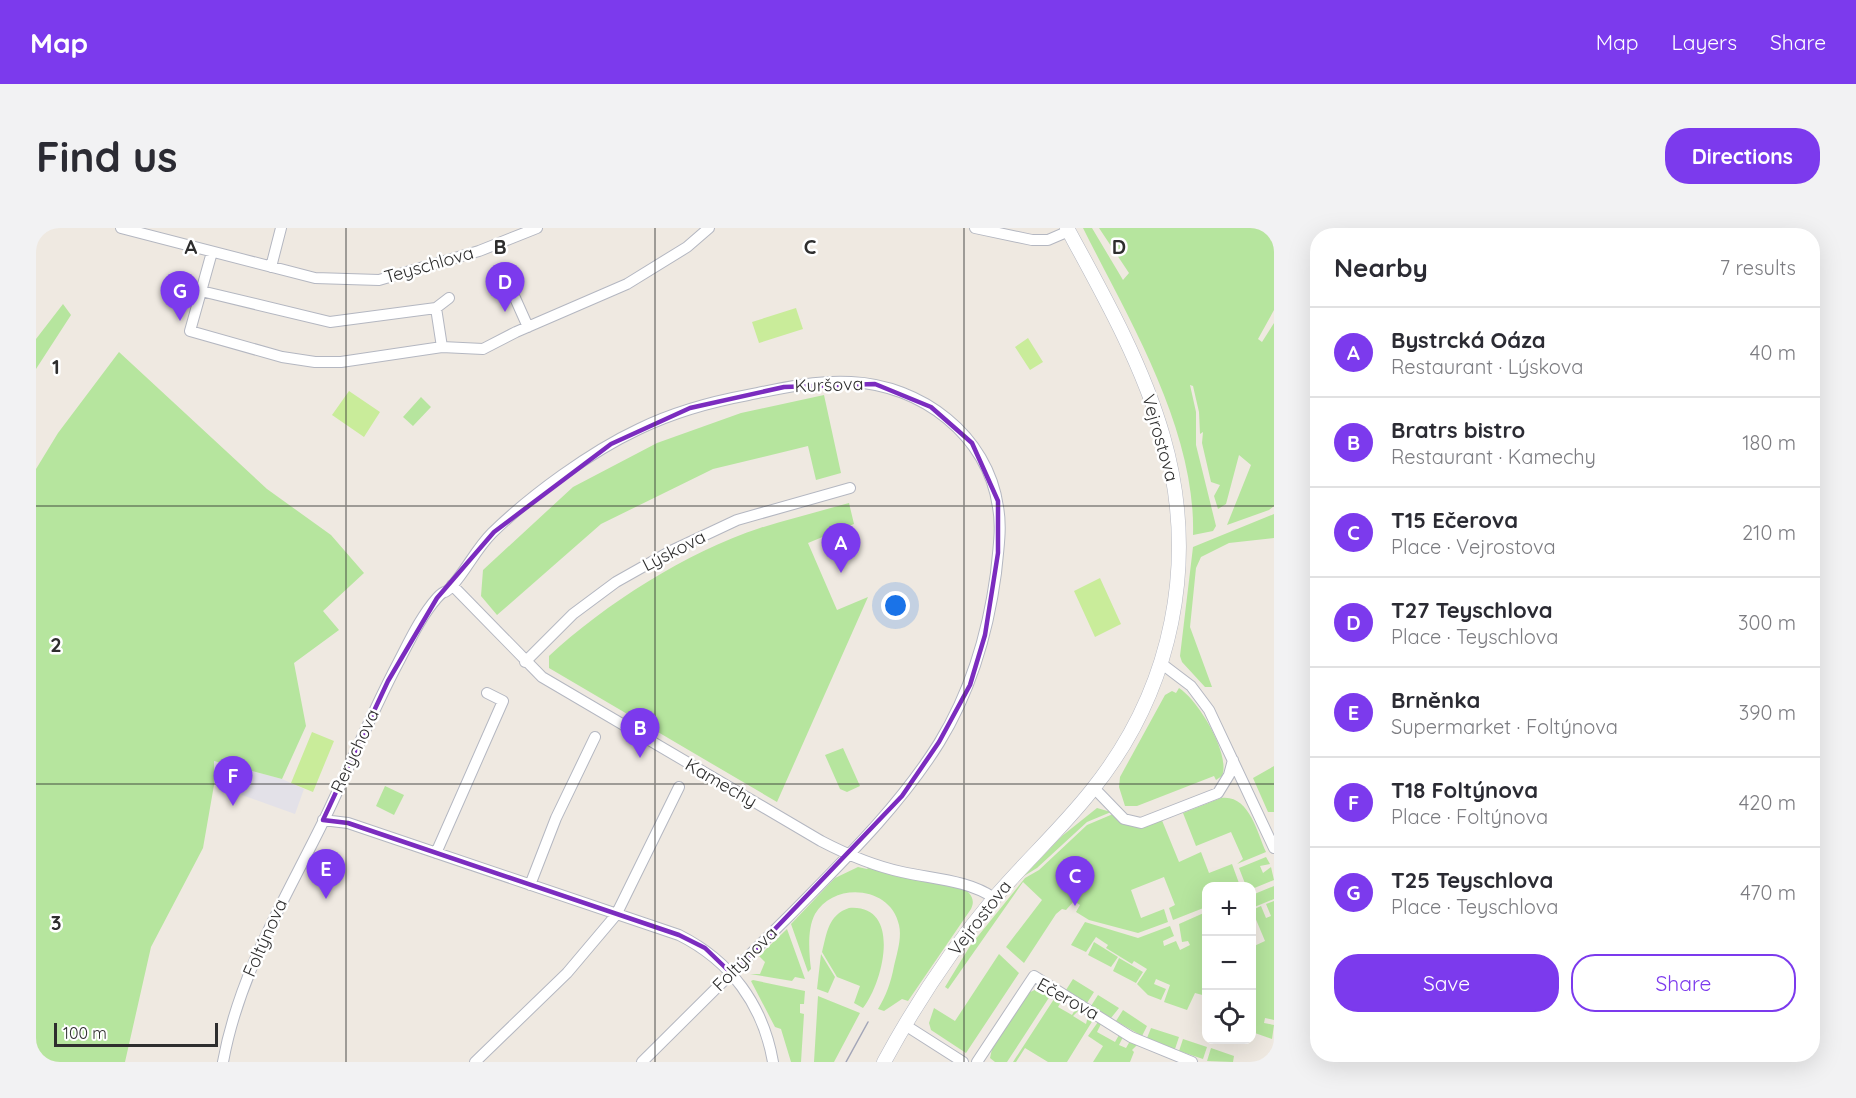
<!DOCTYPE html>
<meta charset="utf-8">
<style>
:root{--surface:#fff;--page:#f2f2f3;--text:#2b2b33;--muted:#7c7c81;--line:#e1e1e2;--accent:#7c3aed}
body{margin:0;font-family:Quicksand,sans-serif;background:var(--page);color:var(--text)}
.controls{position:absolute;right:18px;bottom:18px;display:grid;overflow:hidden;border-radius:12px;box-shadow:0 6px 24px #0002}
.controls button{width:54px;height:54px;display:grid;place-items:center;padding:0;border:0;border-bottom:2px solid var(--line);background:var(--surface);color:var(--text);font:30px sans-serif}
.scale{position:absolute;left:18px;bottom:15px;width:164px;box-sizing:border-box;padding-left:6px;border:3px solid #2e2e2e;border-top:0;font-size:16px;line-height:21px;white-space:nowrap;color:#2e2e2e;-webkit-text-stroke:4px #fff;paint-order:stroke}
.you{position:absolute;left:860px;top:378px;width:21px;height:21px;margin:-15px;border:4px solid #fff;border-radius:50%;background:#1a73e8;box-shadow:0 0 0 9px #1a73e833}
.badge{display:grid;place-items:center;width:39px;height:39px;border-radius:50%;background:var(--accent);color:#fff;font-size:20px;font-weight:700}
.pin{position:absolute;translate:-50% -50px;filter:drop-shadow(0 2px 3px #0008)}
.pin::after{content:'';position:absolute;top:32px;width:21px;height:18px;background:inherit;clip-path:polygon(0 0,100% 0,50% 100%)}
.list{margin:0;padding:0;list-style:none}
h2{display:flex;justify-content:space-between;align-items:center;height:78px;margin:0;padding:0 24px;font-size:26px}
h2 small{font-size:20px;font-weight:400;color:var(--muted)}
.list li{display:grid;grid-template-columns:39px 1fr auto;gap:18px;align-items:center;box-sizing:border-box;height:90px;padding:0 24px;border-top:2px solid var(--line)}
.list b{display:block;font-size:22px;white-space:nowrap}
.list p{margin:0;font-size:20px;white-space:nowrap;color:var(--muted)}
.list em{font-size:20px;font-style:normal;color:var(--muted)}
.actions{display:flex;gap:12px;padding:18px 24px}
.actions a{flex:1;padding:14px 0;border:2px solid var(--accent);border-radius:24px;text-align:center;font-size:21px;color:var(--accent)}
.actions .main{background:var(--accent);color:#fff}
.icon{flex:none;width:33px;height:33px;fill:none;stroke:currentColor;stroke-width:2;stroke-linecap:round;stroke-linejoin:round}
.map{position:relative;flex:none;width:1238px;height:834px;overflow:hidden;border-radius:24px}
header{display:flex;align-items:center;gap:36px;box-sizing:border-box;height:84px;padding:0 30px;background:var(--accent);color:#fff}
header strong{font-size:28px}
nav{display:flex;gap:33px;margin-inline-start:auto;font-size:21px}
.intro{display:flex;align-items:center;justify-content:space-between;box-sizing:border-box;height:144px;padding:0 36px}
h1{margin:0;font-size:42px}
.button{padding:15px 27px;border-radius:24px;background:var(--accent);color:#fff;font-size:21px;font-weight:700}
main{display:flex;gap:36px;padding:0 36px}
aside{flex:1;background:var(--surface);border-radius:24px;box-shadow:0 6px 24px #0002}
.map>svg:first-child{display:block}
.industrial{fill:#e3e1e8}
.green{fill:#b6e59e}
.pitch{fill:#c9ec9a}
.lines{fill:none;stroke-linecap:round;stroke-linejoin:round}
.minor-casing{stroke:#b4b7c1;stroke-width:12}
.tertiary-casing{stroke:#b4b7c1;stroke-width:15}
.minor{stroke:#fff;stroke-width:10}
.tertiary{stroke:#fff;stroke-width:14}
.tram{stroke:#a3a6b8;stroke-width:1.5}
.marked{fill:none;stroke:#7b2cbf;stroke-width:4.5;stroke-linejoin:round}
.grid{fill:none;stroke:#2e2e2e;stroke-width:1.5;stroke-opacity:0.55}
.labels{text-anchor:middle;stroke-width:5;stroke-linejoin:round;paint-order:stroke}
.street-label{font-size:18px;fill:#2e2e2e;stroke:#fff}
.grid-label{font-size:20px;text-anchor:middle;font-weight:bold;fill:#2e2e2e;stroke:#fff;stroke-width:5;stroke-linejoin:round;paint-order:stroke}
</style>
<header>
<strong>Map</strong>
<nav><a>Map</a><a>Layers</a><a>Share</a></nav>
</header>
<div class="intro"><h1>Find us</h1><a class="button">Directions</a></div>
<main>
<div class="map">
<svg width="1238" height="834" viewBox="0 0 1238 834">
<rect width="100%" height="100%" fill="#efe9e1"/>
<path class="industrial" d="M178,533L246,551L268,561L259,586L178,557Z"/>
<path class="green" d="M1047,0H1056L1087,52L1093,45L1063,0H1238V82L1222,111L1226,114L1238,95V278L1233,282L1191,297L1215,237L1203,227L1190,276L1182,281L1178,268L1184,257L1175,254L1166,215L1167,204L1164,206L1163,184L1157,158L1154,157L1160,184V217L1180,298L1177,303L1157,307C1160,201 1093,92 1047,0Z
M27,76L35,87L0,141V111Z
M83,124L231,261L295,307L328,345L287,383L303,402L258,435L270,498L246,551L178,533V557L167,620L115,719L89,834H0V241L22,205Z
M788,167L805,245L780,252L772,218L677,241L565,296L461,387L445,368L447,342L537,259L621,215L705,185Z
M385,169L395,179L377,198L367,189Z
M813,275L818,296L772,315L801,382L832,369L741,574L513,440V428C569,376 651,324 724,300C754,291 784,283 813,275Z
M1238,286V310L1193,315L1165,329L1160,340L1154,399L1176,459H1169L1146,434L1144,428L1157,319Z
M1143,460C1162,472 1195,526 1186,548L1180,552L1178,548L1101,578H1089L1083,559L1084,549L1129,467L1136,463L1140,465Z
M807,520L824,558L811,564L804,561L789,527Z
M1238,538V584H1232L1217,550Z
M349,558L368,567L358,587L340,578Z
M1185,570C1213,566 1221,604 1230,624L1201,636L1207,631L1195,604L1160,618L1147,585Z
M1061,580L1075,584L1051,594L1001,640L988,648L1026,608Z
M1077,586L1082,591L1125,590L1143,634L1165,624L1173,645L1196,636L1204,658H1170V679L1137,692L1133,680L1139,677L1128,649L1095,662L1105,690L1128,681L1132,694L1102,705L1053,692L1040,684L1044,677L1038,673L1030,682L1026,681L1020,686L988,735L970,719L1006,672L987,654L912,761L909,759L934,718L989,650L1003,642L1051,597Z
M1230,629L1234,636L1224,638L1227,645L1235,639L1238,652L1216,661V658H1210L1203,640Z
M822,639L831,641L833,639L859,648L925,659C934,664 940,671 935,681L872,773L866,771L848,783L842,781C850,768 855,754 858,738C861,725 866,710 863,697C855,658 798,653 779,686C771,701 773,725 775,741L772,744L755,696L799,650Z
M1238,658V671L1216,680V667Z
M1238,673V792L1229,790L1228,795L1238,797L1236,811L1216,804V719L1229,713L1216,682L1225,678L1230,690L1235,688L1230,676Z
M813,680C867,676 847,755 827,780L818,775L824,758L801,749L786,724C791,705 792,687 813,680Z
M1170,684V768L1159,765L1151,782L1128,774L1134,757L1120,751L1118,756L1130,761L1125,772L1112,767L1101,756L1111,741L1098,733L1096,736L1070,720L1072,717L1060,709L1050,724L1035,717L1049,694L1102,710L1134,698L1138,708L1127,713L1128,718L1140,713L1144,722L1154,717L1152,713L1146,714L1143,696Z
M751,701L769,751L759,749L756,753L714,746H724L729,734L723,728Z
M1058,714L1082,729L1075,739L1052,727Z
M785,726L799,749L792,765L781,761Z
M963,726L983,745L930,825L895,802L893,795L898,780L919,793Z
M1083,730L1107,744L1100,755L1077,743Z
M1037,751L1058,764L1051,775L1030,762Z
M717,752L769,763L768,776H764V785L768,786L765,834H755L745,801L739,799L715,753Z
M1003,760L1016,765L971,834H959L954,830L956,821L992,765Z
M1062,767L1083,780L1075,790L1055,778Z
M782,768L824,785L798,834H778Z
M1020,768L1026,772L1022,779L1036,787L1040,780L1043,782L1037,788L1050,796L1052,788L1057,792L1031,834H1012L989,820L980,834H977Z
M1087,782L1111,798L1106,808L1080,793Z
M1062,794L1065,796L1061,804L1079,814L1083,807L1087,809L1083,817L1090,820L1094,813L1102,816L1096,822L1098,824L1094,834H1057L1067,818L1052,808Z
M1115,800L1143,809L1139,821L1111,810Z
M1147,811L1171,819L1167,831L1143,823Z
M1175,820L1198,828L1197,834L1171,833Z"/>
<path class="pitch" d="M760,80L767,101L723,115L716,94Z
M992,110L1007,134L994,142L979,119Z
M313,163L344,184L328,209L296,187Z
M1064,350L1085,396L1059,409L1038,363Z
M276,504L298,513L277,564L255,555Z"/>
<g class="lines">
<defs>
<path id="minor" d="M85,0L279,50L343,52L443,23L501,0
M939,0L996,12H1012L1033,3
M176,24L154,103L246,129L279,134H305L406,119L447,121L480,104L591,56L651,19L673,0
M235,39L245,0
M475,61L492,99
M165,63L294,94L400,80L406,119
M400,80L413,70
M416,357L506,449L785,613C810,626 838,638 866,644C897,651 932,652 958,670
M489,434L537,386L580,354L635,323L701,292L814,260
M1126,436L1155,458L1173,482L1238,620
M1058,560L1088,591L1105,595L1182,565L1193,547L1197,532
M287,592L312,595L643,707C695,733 727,777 737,834
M400,625L467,473L451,465
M494,657L520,590L559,509
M869,797L927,834
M187,834C203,745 250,670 289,590C314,538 335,486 362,435C373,414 385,388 401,370C412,358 405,370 416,358C431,341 440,321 456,305C495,267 554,224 603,201C638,184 674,174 712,167C746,160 780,152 815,154C885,157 952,207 962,279C966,300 962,323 960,345C952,405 935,463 903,515C863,579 807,633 754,687C705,736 655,785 606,834
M439,834L531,745L580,687L643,559
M941,834L998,748L1095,809L1156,834"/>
<path id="tertiary" d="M848,834C880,775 917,719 960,668C991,632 1026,600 1056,562C1137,461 1163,333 1127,208C1106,135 1067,66 1031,0"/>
</defs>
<use href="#minor" class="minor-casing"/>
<use href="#tertiary" class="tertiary-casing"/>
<use href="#minor" class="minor"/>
<use href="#tertiary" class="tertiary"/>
<path class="tram" d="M810,834L832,794"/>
</g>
<path class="marked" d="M839,156L895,179L936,215L962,273V325L949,407L934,457L903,514L866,568L696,746L669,720L643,707L312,595L287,592L352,453L401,370L458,304L575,216L654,180L748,159Z"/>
<path class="grid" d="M310,0V834M619,0V834M928,0V834M0,278H1238M0,556H1238"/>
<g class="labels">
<g class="street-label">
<text transform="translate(393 37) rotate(-16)" y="6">Teyschlova</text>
<text transform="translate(793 157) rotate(-2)" y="6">Kuršova</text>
<text transform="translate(1124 210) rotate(74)" y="6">Vejrostova</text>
<text transform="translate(638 323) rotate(-27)" y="6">Lýskova</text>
<text transform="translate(319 523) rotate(-65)" y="6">Rerychova</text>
<text transform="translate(685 555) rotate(30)" y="6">Kamechy</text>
<text transform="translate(944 690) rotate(-52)" y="6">Vejrostova</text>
<text transform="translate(229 710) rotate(-66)" y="6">Foltýnova</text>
<text transform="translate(709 731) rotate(-45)" y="6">Foltýnova</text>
<text transform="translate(1032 771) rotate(29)" y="6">Ečerova</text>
</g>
</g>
<g class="grid-label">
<text x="155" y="26">A</text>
<text x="464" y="26">B</text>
<text x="774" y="26">C</text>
<text x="1083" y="26">D</text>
<text x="20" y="146">1</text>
<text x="20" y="424">2</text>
<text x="20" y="702">3</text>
</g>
</svg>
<div class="controls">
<button>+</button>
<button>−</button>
<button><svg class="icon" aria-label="locate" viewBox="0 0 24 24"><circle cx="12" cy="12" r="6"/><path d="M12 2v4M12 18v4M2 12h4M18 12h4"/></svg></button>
</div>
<div class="scale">100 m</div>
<div class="you"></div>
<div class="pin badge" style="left:805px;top:345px">A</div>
<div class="pin badge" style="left:604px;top:530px">B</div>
<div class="pin badge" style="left:1039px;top:678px">C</div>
<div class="pin badge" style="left:469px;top:84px">D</div>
<div class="pin badge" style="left:290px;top:671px">E</div>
<div class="pin badge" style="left:197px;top:578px">F</div>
<div class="pin badge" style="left:144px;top:93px">G</div>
</div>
<aside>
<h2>Nearby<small>7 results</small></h2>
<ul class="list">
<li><span class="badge">A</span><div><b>Bystrcká Oáza</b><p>Restaurant · Lýskova</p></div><em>40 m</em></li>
<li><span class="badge">B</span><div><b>Bratrs bistro</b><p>Restaurant · Kamechy</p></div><em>180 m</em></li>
<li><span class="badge">C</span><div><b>T15 Ečerova</b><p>Place · Vejrostova</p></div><em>210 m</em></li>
<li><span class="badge">D</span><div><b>T27 Teyschlova</b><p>Place · Teyschlova</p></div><em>300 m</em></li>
<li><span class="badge">E</span><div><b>Brněnka</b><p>Supermarket · Foltýnova</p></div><em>390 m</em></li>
<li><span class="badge">F</span><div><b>T18 Foltýnova</b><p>Place · Foltýnova</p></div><em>420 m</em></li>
<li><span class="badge">G</span><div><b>T25 Teyschlova</b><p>Place · Teyschlova</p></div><em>470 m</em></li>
</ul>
<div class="actions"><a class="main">Save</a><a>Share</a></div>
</aside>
</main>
